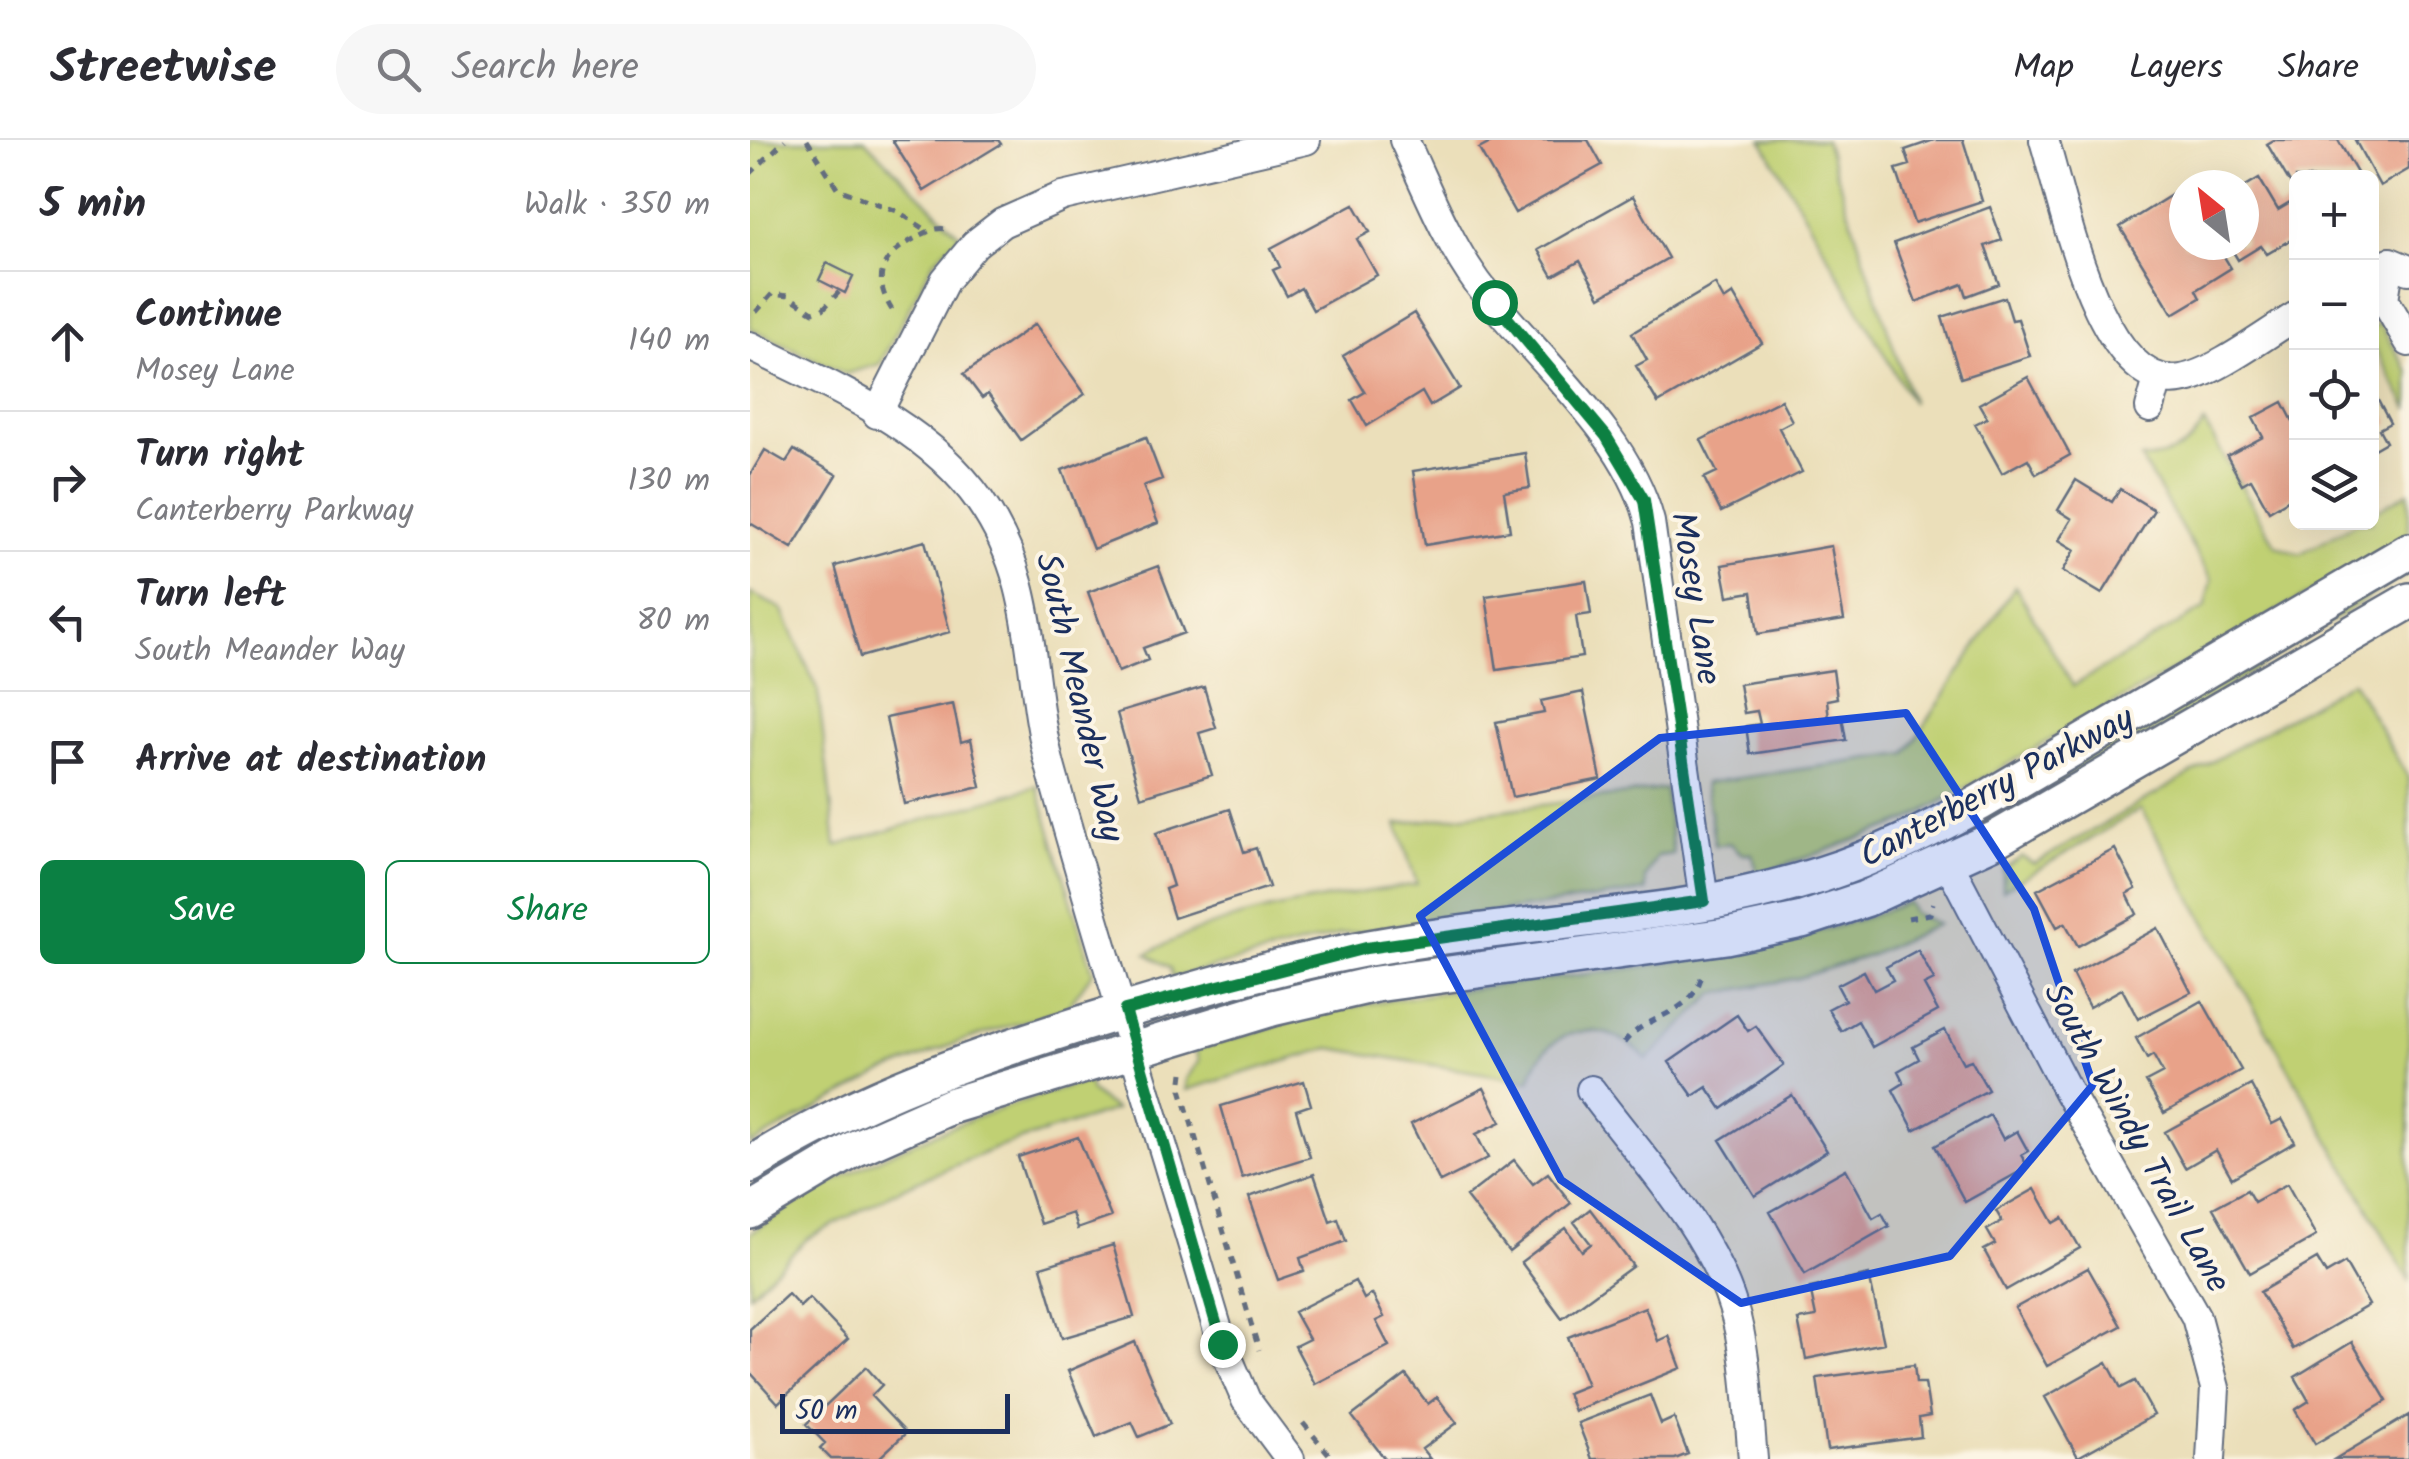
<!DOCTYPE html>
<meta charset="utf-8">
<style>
:root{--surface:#fff;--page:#f7f7f7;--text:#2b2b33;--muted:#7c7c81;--line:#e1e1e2;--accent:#0b8043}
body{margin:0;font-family:Kalam,sans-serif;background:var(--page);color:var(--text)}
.controls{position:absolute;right:30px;top:30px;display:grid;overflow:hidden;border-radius:15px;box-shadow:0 10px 40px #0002}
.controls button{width:90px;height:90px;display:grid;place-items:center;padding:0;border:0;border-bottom:2px solid var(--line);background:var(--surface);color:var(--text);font:50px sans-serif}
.compass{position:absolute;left:1419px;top:30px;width:90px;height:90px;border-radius:50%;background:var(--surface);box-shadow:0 10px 40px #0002;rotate:330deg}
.scale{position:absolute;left:30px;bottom:25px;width:230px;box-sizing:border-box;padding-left:10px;border:5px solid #1b2f5e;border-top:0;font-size:28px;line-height:35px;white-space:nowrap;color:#1b2f5e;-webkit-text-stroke:8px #fcf5e5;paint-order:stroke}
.stop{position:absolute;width:30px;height:30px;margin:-22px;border:8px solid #0b8043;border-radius:50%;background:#fff}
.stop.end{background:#0b8043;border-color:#fff;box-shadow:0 2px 10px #0008}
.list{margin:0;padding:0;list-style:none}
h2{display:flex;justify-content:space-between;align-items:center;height:130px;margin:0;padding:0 40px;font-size:42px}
h2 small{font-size:32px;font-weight:400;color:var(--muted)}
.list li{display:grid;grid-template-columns:65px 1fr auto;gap:30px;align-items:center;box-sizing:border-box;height:140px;padding:0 40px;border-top:2px solid var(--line)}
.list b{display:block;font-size:38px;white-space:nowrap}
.list p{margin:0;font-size:32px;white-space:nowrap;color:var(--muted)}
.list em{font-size:32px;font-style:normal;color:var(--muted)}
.actions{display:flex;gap:20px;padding:30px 40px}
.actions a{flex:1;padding:22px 0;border:2px solid var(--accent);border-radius:15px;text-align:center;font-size:35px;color:var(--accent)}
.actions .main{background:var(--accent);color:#fff}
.icon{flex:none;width:55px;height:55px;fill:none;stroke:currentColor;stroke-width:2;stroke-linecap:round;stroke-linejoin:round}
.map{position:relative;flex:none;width:1659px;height:1319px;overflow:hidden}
header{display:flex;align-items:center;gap:60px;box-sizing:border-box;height:140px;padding:0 50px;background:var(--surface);border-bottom:2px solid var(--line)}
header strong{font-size:48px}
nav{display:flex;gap:55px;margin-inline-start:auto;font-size:35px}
.search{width:700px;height:90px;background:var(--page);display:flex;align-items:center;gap:25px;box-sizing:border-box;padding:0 35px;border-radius:55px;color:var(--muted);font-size:38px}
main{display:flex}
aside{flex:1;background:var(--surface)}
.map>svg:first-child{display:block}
.green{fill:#c0d073;stroke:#6e8068;stroke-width:2.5}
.building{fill:#e8a289}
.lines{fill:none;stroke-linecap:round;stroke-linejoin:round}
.minor-casing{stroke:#646d7e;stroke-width:32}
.tertiary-casing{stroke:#646d7e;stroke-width:40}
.path{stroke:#646d7e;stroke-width:5;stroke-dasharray:8 8;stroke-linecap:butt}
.minor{stroke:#fff;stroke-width:28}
.tertiary{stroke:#fff;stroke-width:35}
.route{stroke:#0b8043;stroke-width:12}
.marked{fill:#1d4ed8;fill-opacity:0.2;stroke:#1d4ed8;stroke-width:8;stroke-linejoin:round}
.labels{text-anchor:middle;stroke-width:8;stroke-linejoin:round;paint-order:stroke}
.street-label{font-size:35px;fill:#1b2f5e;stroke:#fcf5e5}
</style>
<header>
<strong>Streetwise</strong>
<div class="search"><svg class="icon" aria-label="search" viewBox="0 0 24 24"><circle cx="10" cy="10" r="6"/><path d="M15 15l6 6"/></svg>Search here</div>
<nav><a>Map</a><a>Layers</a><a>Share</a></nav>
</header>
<main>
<aside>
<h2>5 min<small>Walk · 350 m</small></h2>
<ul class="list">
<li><svg class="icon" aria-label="ahead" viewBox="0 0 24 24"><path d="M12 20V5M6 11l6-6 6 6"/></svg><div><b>Continue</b><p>Mosey Lane</p></div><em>140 m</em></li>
<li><svg class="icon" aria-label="right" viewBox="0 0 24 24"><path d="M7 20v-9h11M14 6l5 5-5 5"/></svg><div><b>Turn right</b><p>Canterberry Parkway</p></div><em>130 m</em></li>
<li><svg class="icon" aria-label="left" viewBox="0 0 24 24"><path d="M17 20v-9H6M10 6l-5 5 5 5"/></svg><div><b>Turn left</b><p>South Meander Way</p></div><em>80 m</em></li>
<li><svg class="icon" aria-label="arrive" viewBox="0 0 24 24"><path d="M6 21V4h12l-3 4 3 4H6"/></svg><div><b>Arrive at destination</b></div></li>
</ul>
<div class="actions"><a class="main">Save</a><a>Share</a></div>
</aside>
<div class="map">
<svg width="1659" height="1319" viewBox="0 0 1659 1319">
<rect width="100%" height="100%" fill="#fcf5e5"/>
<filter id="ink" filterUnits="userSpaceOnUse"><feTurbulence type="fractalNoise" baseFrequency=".01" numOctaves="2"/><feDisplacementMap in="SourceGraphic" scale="20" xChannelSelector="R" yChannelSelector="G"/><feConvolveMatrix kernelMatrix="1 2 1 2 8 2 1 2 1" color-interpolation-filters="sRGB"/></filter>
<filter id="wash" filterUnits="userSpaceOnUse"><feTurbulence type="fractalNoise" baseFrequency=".0048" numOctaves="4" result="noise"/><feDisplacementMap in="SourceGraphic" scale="40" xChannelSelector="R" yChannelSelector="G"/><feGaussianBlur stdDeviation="2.25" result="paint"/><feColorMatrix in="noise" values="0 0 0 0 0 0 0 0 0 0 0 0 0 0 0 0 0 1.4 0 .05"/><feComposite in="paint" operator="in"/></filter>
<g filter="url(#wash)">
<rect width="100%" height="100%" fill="#ebdfba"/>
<path class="green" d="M0,0H115L210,95L183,122L130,224L95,234L0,188Z
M1012,0H1075L1162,263Z
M1629,182L1659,233V270L1622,203V188Z
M1454,283L1526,405L1550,414L1605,383L1622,382V373L1659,352V397L1157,681L1008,735L1002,714H992L980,703L965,706L955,643L1156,614L1265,446L1323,546L1455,468L1462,440L1391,319C1421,317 1438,310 1454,283Z
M1659,423V432L1428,578L1206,707L1091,759L485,864L623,820L1037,757Z
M0,453L32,469L68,551L86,706L287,646L343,832L317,868L211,901L130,934L0,1005Z
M1602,541L1659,639V1140L1391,669L1253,750V729L1272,717L1284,724Z
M915,649L923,714L907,716L895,738L896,751L591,794L423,838L420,828L397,814C473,770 581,758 667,744L647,684Z
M1158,762L1163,773L1188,784L1121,815L1048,838L964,854L897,920C860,877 795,881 780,941L580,908L436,950V939L449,921L445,910C506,891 566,872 629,862C807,833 988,828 1158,762Z
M338,941L341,952L365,970L246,1008L152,1048L57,1099L0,1154V1093C105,1021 216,976 338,941Z"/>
<g id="blocks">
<path class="building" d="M142,0H248L251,4L174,51Z
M746,0H838L852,25L765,73L729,9Z
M1184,0H1213L1232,61L1164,83L1146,29L1160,25L1155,10Z
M1524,0H1588L1610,38H1546V53L1517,4Z
M1605,0H1659V29L1630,46Z
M1509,38L1528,70L1540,63L1546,74V97L1517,114L1511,106L1488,120L1479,105H1494V47Z
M1431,49L1434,105H1467L1481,128L1446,150L1450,158L1423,174L1370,87Z
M883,56L918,118L850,157L830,121L803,136L788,110Z
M604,64L620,92L607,99L627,135L563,170L551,148L537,156L523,130L530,127L521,108Z
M1240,67L1252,100L1235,106L1249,144L1217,156L1213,144L1166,162L1144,103Z
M77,123L103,136L95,153L69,140Z
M965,144L974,160L983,154L1012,203L908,263L886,226L897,220L882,193Z
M1255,157L1262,180L1268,179L1280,216L1211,238L1192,177Z
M664,173L710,248L680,266L672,252L617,286L602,260L615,252L593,216Z
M285,184L335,254L271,300L238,254L232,258L214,234Z
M1278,237L1320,315L1286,334L1278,319L1252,333L1225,284L1237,278L1229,264Z
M1622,249L1640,283L1629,289L1636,302L1622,310Z
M1031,260L1042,281L1029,288L1052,332L971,372L954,338L967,332L951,300Z
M1533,262L1546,287V355L1519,371L1501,339L1492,344L1477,316L1513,297L1503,278Z
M396,297L412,339L393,346L408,383L343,409L312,330Z
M15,310L36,322L44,310L87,335L42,408L0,383V335Z
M775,313L780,348L754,352L760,391L675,405L663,331Z
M1326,340L1362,362L1370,349L1404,370L1352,454L1313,431L1325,410L1309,400L1322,379L1308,370Z
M175,401L200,492L110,517L85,426Z
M1081,406L1094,480L1008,494L1002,452L978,456L972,425Z
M408,426L434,493L393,508L398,520L368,532L338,452Z
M836,441L841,474L826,476L832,517L747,530L736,456Z
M1083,530L1087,558L1077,560L1079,579L1092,577L1096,600L1000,614L996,586L1010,584L1007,571L994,573L989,544Z
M454,547L466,588L449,593L462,635L391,657L367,573Z
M833,552L851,639L762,657L746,582L794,573L791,561Z
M203,564L211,602L221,599L231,647L154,664L136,578Z
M480,669L494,712L506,708L519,747L424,778L415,749L423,746L406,693Z
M1365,709L1386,749L1377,754L1387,774L1328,806L1315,783L1307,787L1287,750Z
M1408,788L1441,852L1388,879L1372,849L1339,867L1322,834Z
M1168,810L1184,840L1174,845L1188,871L1122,907L1108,881L1091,891L1078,869L1095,860L1087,845L1114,831L1124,850L1143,840L1136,827Z
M1452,861L1491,930L1414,973L1396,942L1413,933L1403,915L1397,919L1386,898Z
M987,875L998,891L1006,886L1034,925L972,969L957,947L943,956L919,922Z
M1195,890L1213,923L1221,920L1238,950L1164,990L1143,950L1154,943L1148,931L1169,919L1163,907Z
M554,941L561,965L546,970L560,1017L492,1038L471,966Z
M1501,945L1522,984L1532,979L1545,1002L1482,1038L1466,1010L1435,1028L1415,992Z
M734,948L751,982L726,994L738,1018L690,1042L661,984Z
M1042,955L1077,1011L1005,1056L970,1000Z
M1240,975L1253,999L1267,991L1278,1011L1271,1015L1278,1027L1215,1062L1185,1006Z
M328,997L361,1077L327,1089L322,1073L290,1084L268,1017Z
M764,1020L783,1044L798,1033L821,1063L759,1112L716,1057Z
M1096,1029L1123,1078L1132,1073L1139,1086L1055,1134L1020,1072Z
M564,1034L580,1081L588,1078L596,1101L550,1118L554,1131L528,1140L499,1057Z
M1537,1044L1566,1096L1500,1133L1463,1068L1497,1050L1504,1062Z
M1285,1049L1304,1083L1313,1078L1330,1108L1256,1150L1234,1110L1245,1104L1237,1090L1252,1081L1246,1071Z
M840,1069L883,1126L812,1178L771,1122L816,1088L832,1111L841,1104L824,1082Z
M363,1105L384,1177L312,1198L291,1127Z
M1567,1119L1576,1134L1595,1123L1619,1165L1543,1209L1510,1152Z
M1338,1128L1371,1186L1297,1226L1265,1168Z
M1119,1135L1134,1203L1056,1219L1048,1180L1066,1177L1060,1148Z
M605,1141L614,1159L622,1154L634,1177L626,1181L639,1206L565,1244L545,1206L559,1199L544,1172Z
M38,1154L50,1167L59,1158L98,1199L28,1263L0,1232V1189Z
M895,1167L908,1201L919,1196L931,1228L824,1271L817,1253L837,1245L818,1197Z
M385,1202L420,1284L389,1297L382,1282L346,1297L318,1231Z
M1602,1202L1637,1261L1565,1304L1545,1270L1559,1261L1545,1237Z
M1357,1222L1371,1248L1385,1241L1404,1275L1328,1317L1295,1257Z
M1164,1225L1166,1243H1175L1180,1276L1169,1278L1171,1297L1077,1310L1067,1238Z
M116,1227L132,1245L121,1256L156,1293L128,1319H81L70,1308L75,1303L56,1284Z
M656,1235L678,1264L687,1257L707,1283L672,1309L680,1319H635L602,1276Z
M900,1255L911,1284L924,1278L938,1314L925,1319H842L828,1283Z
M1659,1275V1319H1585Z"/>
</g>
</g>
<g filter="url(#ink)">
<use href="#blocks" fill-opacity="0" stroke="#646d7e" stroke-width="2.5"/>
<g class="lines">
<defs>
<path id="minor" d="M654,0C676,47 696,99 727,142C782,216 877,291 900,382L954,761
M1294,0C1312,57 1349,252 1431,239C1464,234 1516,194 1546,176
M1659,130L1640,122L1634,159L1659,202
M0,206C82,247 176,284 230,361C290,446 275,534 301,629C354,822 416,1012 472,1204L496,1260L540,1319
M1400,268L1408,238
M127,274L195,140L225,104L252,83L313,56L556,0
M1199,724L1317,950L1446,1177L1465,1248L1461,1319
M841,950C891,1018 958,1086 983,1167C998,1215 998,1269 1003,1319"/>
<path id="tertiary" d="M0,1025C112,955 229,915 354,877C451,847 548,819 648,803C788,779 937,778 1073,734C1129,716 1180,690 1231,662L1659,411
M0,1071L104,1009L203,965L522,868L626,844L976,796L1052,780L1115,759L1246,699L1659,461"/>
</defs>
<use href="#minor" class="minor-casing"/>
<use href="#tertiary" class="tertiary-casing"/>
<path class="path" d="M57,0L88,49L147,71L178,91
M0,34L35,0
M142,170C121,136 132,115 166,98C177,92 184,87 197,89
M6,172L22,154L38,156L63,172L73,169L89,152
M1158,778L1180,774L1183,763
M874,903C897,872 943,877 952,834
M433,933L431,949L509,1210
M553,1283L583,1319"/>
<use href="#minor" class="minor"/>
<use href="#tertiary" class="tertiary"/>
</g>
</g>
<g class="lines" filter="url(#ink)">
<path class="route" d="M472,1204L375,870L616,808L954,761L894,360L856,296L744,162"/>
</g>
<path class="marked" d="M1156,573L1284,769L1343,945L1200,1116L991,1163L811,1040L670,776L910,598Z"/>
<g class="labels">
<g class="street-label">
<text transform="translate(947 458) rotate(81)" y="12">Mosey Lane</text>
<text transform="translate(331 557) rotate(77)" y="12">South Meander Way</text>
<text transform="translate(1246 646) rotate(-28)" y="12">Canterberry Parkway</text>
<text transform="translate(1388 997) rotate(61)" y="12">South Windy Trail Lane</text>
</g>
</g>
</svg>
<div class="controls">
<button>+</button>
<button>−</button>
<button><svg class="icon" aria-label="locate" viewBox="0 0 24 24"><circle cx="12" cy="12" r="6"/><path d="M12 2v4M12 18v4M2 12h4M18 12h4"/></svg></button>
<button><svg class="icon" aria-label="layers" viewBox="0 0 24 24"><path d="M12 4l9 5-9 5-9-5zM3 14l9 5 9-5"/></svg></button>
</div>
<svg class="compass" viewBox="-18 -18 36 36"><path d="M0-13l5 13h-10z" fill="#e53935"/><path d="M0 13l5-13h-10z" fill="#7c7c81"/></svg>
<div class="scale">50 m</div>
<div class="stop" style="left:744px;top:162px"></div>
<div class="stop end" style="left:472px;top:1204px"></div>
</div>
</main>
